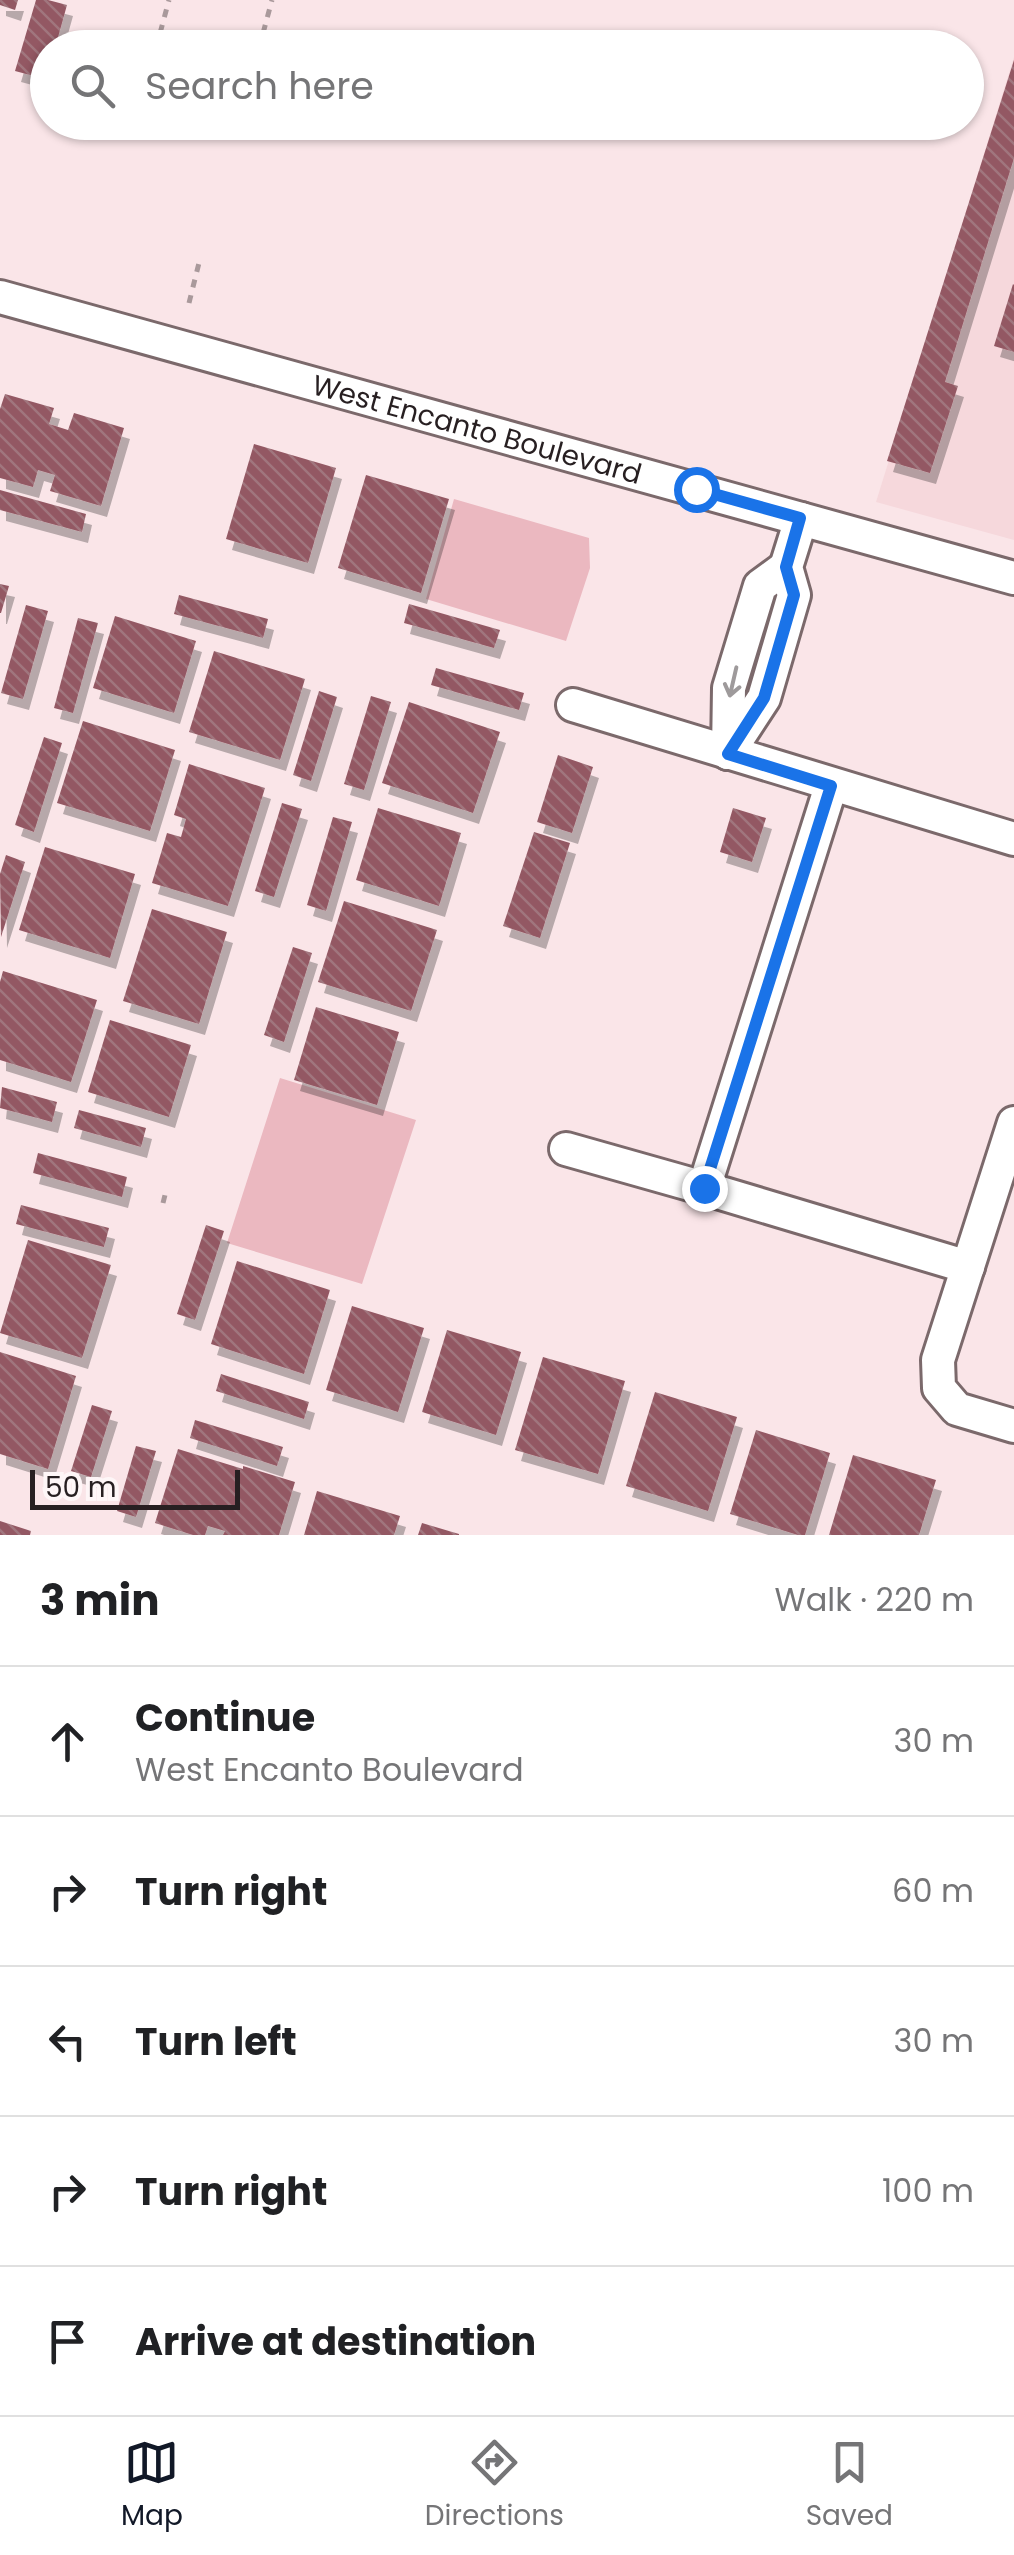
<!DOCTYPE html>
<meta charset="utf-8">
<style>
:root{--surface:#fff;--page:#f2f2f2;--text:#202124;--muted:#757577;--line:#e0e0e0;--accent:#111827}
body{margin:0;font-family:Poppins,sans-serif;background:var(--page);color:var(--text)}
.scale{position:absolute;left:30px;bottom:25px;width:210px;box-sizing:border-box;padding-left:10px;border:5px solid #271f21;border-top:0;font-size:28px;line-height:35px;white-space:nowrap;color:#271f21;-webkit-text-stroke:8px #fef6f7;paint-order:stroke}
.stop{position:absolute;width:30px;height:30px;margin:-22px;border:8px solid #1a73e8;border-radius:50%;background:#fff}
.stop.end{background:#1a73e8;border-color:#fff;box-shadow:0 2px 10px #0008}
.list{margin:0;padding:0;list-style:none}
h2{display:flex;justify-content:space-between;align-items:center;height:130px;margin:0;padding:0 40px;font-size:42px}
h2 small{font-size:32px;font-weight:400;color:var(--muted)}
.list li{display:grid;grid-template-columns:65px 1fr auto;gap:30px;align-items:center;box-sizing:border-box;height:150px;padding:0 40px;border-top:2px solid var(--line)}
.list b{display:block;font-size:38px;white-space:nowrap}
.list p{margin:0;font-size:32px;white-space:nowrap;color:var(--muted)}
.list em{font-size:32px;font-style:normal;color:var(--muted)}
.icon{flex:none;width:55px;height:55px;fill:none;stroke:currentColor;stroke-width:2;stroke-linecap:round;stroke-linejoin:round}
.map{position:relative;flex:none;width:1014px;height:1535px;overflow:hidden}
.search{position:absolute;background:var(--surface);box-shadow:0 2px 8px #0004;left:30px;right:30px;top:30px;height:110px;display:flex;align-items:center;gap:25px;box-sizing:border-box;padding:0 35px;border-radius:55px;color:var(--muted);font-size:38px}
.sheet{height:880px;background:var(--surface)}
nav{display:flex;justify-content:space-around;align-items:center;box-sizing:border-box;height:140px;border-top:2px solid var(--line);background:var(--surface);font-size:28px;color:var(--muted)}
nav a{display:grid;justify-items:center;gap:5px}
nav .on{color:var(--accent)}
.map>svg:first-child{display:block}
.built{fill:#f6d8dc}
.grass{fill:#ebb8c0}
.building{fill:url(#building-back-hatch);filter:url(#shadow)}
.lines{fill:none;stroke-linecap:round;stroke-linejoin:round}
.minor-casing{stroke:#7b696b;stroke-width:38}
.path{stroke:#a9999b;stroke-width:5;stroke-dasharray:8 8;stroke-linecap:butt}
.minor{stroke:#fff;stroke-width:32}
.oneway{stroke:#9e9a9b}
.route{stroke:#1a73e8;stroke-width:12}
.labels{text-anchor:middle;stroke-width:10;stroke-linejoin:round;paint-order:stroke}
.street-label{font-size:28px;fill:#271f21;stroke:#fef6f7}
</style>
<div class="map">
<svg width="1014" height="1535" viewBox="0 0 1014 1535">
<defs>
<pattern id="building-back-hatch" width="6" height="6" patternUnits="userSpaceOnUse" patternTransform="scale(2.5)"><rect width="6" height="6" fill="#935863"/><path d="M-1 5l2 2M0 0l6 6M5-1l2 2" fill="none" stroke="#a0767e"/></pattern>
<filter id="shadow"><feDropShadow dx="6" dy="11" stdDeviation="0" flood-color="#0004"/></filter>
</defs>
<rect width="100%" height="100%" fill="#fae5e8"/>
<path class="built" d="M1014,57V540L876,502Z"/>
<path class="grass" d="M454,499L589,538L590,568L566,641L426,599Z
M280,1078L416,1120L362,1284L227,1243Z"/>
<path class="building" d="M0,0H18L15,10L0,5Z
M36,0H48L67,5L55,48H48L45,79L15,71Z
M1014,60V158L945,382L958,386L930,473L887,461Z
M1013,284L1014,285V352L994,346Z
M5,394L54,408L49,424L68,430L74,413L124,428L101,506L50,491L55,475L38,470L33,487L0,478V409Z
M254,444L336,468L308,563L226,539Z
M366,475L449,499L421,593L338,568Z
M0,490L86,514L82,532L0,510Z
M0,584L9,586L1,613H0Z
M179,595L268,619L263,638L174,614Z
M409,604L500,630L494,648L404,623Z
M26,605L48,611L23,699L1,693Z
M115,616L196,641L174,713L93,688Z
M78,618L98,623L73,713L54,708Z
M214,651L305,679L280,760L189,732Z
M436,668L524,693L519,710L431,685Z
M319,691L337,697L311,781L293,775Z
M371,696L391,702L364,790L344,784Z
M409,702L500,732L473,813L382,783Z
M83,721L175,750L150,831L57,803Z
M44,737L62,743L34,832L15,825Z
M558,755L593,767L572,833L537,822Z
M189,764L265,788L228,906L152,883L167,833L181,837L186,819L174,815Z
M282,803L302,809L274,897L255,891Z
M378,808L461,833L439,906L356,880Z
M733,808L766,818L752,862L720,852Z
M333,817L352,822L326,911L307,905Z
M534,832L570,843L540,938L503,926Z
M45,847L135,874L110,958L19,930Z
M6,855L25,862L1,937L0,874Z
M344,901L437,930L411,1011L318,982Z
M152,909L227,932L199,1024L123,1001Z
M293,947L312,953L284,1042L264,1035Z
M3,971L97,1000L71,1082L0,1060V982Z
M316,1007L399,1032L377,1105L294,1080Z
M110,1020L191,1045L169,1117L88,1092Z
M2,1087L57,1102L52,1122L0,1108Z
M79,1110L146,1128L141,1147L74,1128Z
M38,1153L127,1177L122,1197L33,1173Z
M21,1205L109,1228L104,1247L16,1224Z
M206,1225L224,1231L195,1320L177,1314Z
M28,1240L111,1265L82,1358L0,1333Z
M237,1261L330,1290L304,1374L211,1344Z
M352,1306L424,1328L398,1412L326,1390Z
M447,1330L521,1352L496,1435L422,1412Z
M0,1352L76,1376L48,1469L0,1454Z
M543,1357L625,1381L598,1474L515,1450Z
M221,1374L309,1402L304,1419L216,1391Z
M655,1392L737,1417L708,1511L626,1486Z
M92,1405L112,1411L91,1477L71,1471Z
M195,1420L283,1447L277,1466L190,1438Z
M756,1430L830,1453L805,1535H798L730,1514Z
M136,1446L156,1451L136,1517L117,1511Z
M178,1449L243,1469V1466L295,1482L279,1535H223L225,1531L208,1526L205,1535H193L155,1523Z
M853,1455L936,1480L919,1535H829Z
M317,1491L400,1516L394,1535H304Z
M0,1521L31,1531L30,1535H0Z
M422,1523L459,1534V1535H418Z"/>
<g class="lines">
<defs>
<g id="minor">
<path id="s1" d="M0,297L1014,578"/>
<path d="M573,705L1014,839"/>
<path d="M728,753L764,698L794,595L786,567L801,519"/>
<path d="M728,753L729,688L760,586L786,567"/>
<path d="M831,786L704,1188L968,1267"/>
<path d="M1014,1123L938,1360L939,1388L957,1409L1014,1426"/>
<path d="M566,1149L704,1188"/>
</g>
</defs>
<use href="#minor" class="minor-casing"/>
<path class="path" d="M156,48L169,0
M259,48L272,0
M189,303L200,259
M163,1203L166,1191"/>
<use href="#minor" class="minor"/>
</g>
<defs><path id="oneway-shaft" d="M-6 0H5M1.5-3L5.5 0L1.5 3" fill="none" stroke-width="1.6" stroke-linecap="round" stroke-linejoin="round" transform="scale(2.5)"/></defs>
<use class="oneway" href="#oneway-shaft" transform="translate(733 682) rotate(103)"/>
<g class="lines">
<path class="route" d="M696,489L800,518L786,567L794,595L764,698L728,754L831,786L704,1188"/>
</g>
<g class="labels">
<g class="street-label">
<text dy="10" stroke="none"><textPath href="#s1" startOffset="495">West Encanto Boulevard</textPath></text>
</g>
</g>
</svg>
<div class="scale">50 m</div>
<div class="stop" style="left:696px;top:489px"></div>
<div class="stop end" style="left:704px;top:1188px"></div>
<div class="search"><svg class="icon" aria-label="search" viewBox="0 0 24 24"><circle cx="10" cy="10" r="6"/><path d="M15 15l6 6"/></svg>Search here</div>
</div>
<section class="sheet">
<h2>3 min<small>Walk · 220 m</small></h2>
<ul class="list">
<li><svg class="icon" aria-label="ahead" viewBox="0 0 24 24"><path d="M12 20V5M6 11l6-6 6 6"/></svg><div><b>Continue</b><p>West Encanto Boulevard</p></div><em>30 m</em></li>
<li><svg class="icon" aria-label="right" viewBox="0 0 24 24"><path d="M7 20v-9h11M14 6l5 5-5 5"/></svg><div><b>Turn right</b></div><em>60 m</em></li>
<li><svg class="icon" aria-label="left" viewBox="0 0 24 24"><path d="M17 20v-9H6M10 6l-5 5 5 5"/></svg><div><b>Turn left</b></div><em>30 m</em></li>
<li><svg class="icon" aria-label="right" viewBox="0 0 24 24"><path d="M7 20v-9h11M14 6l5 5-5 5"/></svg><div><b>Turn right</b></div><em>100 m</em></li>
<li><svg class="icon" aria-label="arrive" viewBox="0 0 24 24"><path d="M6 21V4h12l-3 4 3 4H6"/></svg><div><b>Arrive at destination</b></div></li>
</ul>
</section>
<nav>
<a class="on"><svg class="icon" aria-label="map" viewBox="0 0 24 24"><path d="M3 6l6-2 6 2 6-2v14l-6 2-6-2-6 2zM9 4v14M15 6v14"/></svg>Map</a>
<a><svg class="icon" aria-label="directions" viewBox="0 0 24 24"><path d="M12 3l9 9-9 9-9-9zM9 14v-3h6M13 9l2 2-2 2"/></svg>Directions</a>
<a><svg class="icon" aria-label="saved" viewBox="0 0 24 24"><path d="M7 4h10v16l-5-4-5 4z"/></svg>Saved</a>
</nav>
